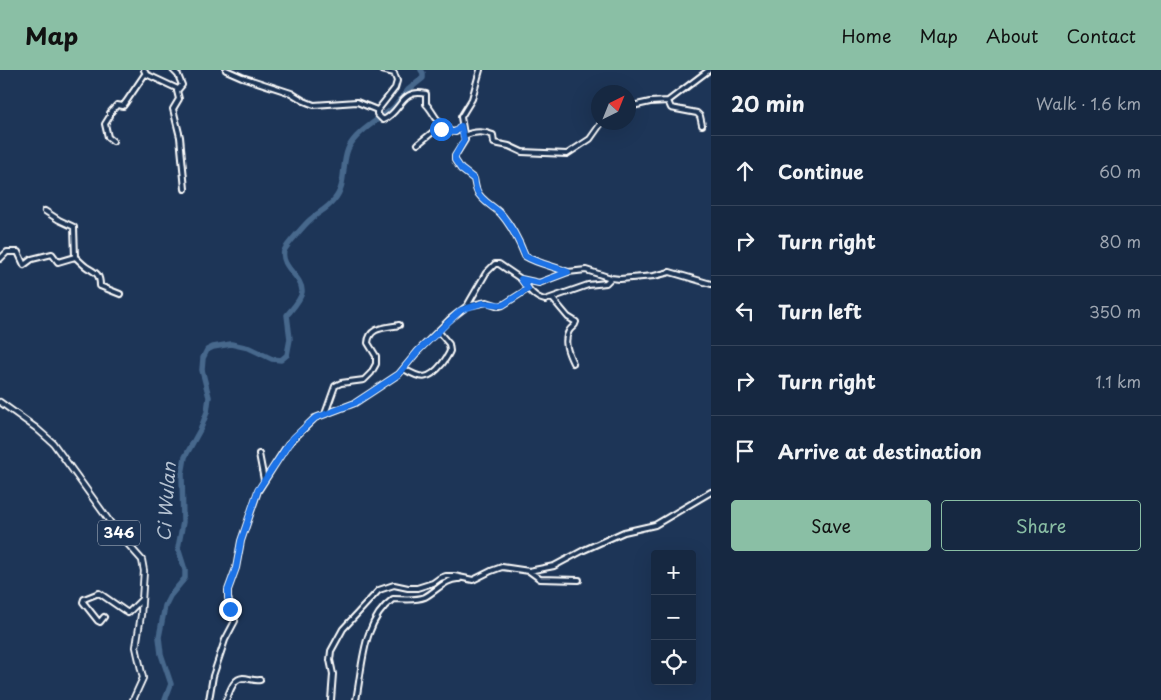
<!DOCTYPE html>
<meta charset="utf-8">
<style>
:root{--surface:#162841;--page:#1f3048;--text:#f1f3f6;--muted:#9ea6b1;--line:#35445a;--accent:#8abfa5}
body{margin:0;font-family:"Playpen Sans",sans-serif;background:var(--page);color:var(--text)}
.controls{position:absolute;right:15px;bottom:15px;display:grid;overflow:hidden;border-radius:5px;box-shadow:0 5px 20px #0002}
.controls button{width:45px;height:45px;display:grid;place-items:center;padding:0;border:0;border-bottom:1px solid var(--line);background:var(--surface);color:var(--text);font:25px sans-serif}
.compass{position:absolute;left:591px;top:15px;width:45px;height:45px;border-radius:50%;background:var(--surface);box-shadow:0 5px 20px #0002;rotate:43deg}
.stop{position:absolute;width:15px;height:15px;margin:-11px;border:4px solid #1a73e8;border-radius:50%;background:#fff}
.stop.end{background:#1a73e8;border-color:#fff;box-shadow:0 1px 5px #0008}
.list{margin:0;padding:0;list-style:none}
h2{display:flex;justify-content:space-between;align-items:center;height:65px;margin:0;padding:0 20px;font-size:21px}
h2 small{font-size:16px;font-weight:400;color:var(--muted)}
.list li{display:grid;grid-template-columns:32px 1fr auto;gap:15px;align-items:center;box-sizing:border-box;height:70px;padding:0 20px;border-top:1px solid var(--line)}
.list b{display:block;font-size:19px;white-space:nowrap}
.list em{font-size:16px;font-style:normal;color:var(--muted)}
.actions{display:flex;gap:10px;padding:15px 20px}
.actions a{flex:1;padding:11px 0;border:1px solid var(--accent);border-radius:5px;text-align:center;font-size:18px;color:var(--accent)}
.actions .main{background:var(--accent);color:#111}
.icon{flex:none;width:28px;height:28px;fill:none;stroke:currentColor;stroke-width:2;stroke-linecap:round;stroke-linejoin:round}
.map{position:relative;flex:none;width:711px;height:630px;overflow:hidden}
header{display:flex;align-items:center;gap:30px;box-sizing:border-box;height:70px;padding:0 25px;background:var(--accent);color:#111}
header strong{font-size:24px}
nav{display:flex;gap:28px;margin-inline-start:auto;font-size:18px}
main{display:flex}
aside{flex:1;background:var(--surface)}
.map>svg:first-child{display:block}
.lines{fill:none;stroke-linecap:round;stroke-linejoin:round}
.river{stroke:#46678c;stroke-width:5.5}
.minor-casing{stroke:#fff;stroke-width:8}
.major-casing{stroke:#fff;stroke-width:8}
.minor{stroke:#1d3557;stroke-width:4}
.major{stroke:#1d3557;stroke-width:4.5}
.route{stroke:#1a73e8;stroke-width:6}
.labels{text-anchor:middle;stroke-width:5;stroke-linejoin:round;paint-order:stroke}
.shield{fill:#1d3557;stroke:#bbc2cd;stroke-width:1}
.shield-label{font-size:15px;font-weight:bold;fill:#fff}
.water-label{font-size:18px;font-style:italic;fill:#b5c2d1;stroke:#1d3557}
</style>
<header>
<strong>Map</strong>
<nav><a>Home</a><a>Map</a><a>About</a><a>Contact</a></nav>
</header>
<main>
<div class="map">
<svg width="711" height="630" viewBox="0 0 711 630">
<rect width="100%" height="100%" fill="#1d3557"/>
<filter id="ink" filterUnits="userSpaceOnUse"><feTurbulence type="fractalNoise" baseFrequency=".02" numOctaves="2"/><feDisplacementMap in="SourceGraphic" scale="10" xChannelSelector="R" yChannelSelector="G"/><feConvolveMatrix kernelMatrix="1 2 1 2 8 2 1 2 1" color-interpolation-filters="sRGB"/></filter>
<g filter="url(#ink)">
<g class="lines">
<path class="river" d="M165,630L171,614L161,584L159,567L165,536L170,526L185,508V500L178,478L183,452L182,404L185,387L201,358L207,342L209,327L202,300L203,288L207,280L213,277L231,274L249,278L272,289L281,290L287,285L290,269L287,245C292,239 301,230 302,222C303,207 280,197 284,181C286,176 306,153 311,149C319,142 327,139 334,130C347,115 341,96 348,79C355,62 380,49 393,38C399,33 403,26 408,20C413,16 418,12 423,8V3L421,0"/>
<defs>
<path id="minor" d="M144,0L146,4L178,19
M173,0L178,5L182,15L177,21L179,29L173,39L180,67L185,119
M226,0L242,7L291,23L304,31L314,35L357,32L377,40
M382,0L394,3L397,11L395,18L377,41V44L383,50C402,42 400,18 426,24V34C434,42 436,53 447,57L448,61L456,62L461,56
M480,0L472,29L461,47L465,70L455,86V90L461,99L474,109C475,113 475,117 477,121C481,131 495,137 502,145C513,158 519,171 525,186C538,194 554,196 568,202
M668,31L671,38L697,43L700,46L702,55
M628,37L650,32L668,31L709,0
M464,66C474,61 483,61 493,65L494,73L509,76L522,82L567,84L590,69L602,52
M113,71L108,67L105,54L110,46V43L117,35L123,36L126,32L145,4
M418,74L434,61L441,59L442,55
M45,141L59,150L74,157L75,187
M0,189L7,182H18L24,195L32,189L52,184L58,192L75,187C79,190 83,195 88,198C97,203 100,205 100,216L120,224
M521,209C527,217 534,228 545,230L588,215L606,213L611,208
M552,228L568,247L576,252C575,257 572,256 569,261C563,271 568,283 573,293
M467,236L487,232L499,236L503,235L528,219
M404,299C422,310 429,310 442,294C445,290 448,286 450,281L449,274L438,261
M325,344L335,316L341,313L364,310L371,303L376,294V286L368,273C369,256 387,258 399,255
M259,384L264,410
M529,501L540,509L579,510
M104,547L100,552L98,551L83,532L84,529L99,523L128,543L142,529
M209,630L213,606L225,570L235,551L228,528V520L236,498L241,471L258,421L288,374L315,348L355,333L399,304L418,281L449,250L467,236L486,203L495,194H499L521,209L539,213L568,202L586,200L611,208L620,209L654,206L670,202L711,214
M226,630C230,623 232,609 243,608C249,608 253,611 260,610
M331,630L333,604L330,590L331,581L343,559L379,520L394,515L408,518H417L433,513L440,508L446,506H454L473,510L491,501L502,497L529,501L554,496L584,480L624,462L655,455L711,422
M356,630C363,595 362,552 393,529C403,529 415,531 425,527C436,521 447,508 459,509"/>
<path id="major" d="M0,332L36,358L53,373L118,463L142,490L144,501L141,545L136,577L143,608L133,630"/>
</defs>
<use href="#minor" class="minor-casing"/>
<use href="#major" class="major-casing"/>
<use href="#minor" class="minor"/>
<use href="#major" class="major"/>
</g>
</g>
<g class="lines" filter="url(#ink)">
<path class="route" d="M230,539L228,528V520L236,498L241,471L258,420L292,369L315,348L355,333L399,304L418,281L461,240L483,233L503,235L528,219L521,209L539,213L568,202C554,196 538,194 525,186C519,171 513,158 502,145C495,137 481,131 477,121C475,117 475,113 474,109L461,99L455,90V86L464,70L461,56L455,62H448L447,58L442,55L441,59"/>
</g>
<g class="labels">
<rect class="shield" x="98" y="450.5" width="42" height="25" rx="4"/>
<g class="shield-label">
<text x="119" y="468">346</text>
</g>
<g class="water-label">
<text transform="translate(167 432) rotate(-86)" y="6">Ci Wulan</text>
</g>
</g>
</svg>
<div class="controls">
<button>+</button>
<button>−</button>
<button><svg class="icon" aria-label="locate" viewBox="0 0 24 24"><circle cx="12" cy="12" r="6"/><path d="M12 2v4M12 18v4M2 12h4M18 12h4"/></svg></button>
</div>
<svg class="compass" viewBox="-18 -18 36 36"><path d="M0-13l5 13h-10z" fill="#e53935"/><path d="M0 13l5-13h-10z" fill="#9ea6b1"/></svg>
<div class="stop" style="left:441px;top:59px"></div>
<div class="stop end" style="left:230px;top:539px"></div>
</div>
<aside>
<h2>20 min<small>Walk · 1.6 km</small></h2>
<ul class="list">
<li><svg class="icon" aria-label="ahead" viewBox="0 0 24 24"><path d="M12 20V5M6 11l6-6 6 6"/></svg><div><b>Continue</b></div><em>60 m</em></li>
<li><svg class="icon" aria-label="right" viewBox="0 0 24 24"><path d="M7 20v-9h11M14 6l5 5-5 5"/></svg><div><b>Turn right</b></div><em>80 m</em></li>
<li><svg class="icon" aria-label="left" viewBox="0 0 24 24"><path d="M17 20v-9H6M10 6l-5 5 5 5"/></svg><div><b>Turn left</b></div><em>350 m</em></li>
<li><svg class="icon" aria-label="right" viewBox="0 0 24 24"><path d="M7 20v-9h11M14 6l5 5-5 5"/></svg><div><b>Turn right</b></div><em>1.1 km</em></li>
<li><svg class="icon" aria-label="arrive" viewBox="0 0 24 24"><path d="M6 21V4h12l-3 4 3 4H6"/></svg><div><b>Arrive at destination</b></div></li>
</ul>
<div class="actions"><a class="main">Save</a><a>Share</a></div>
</aside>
</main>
